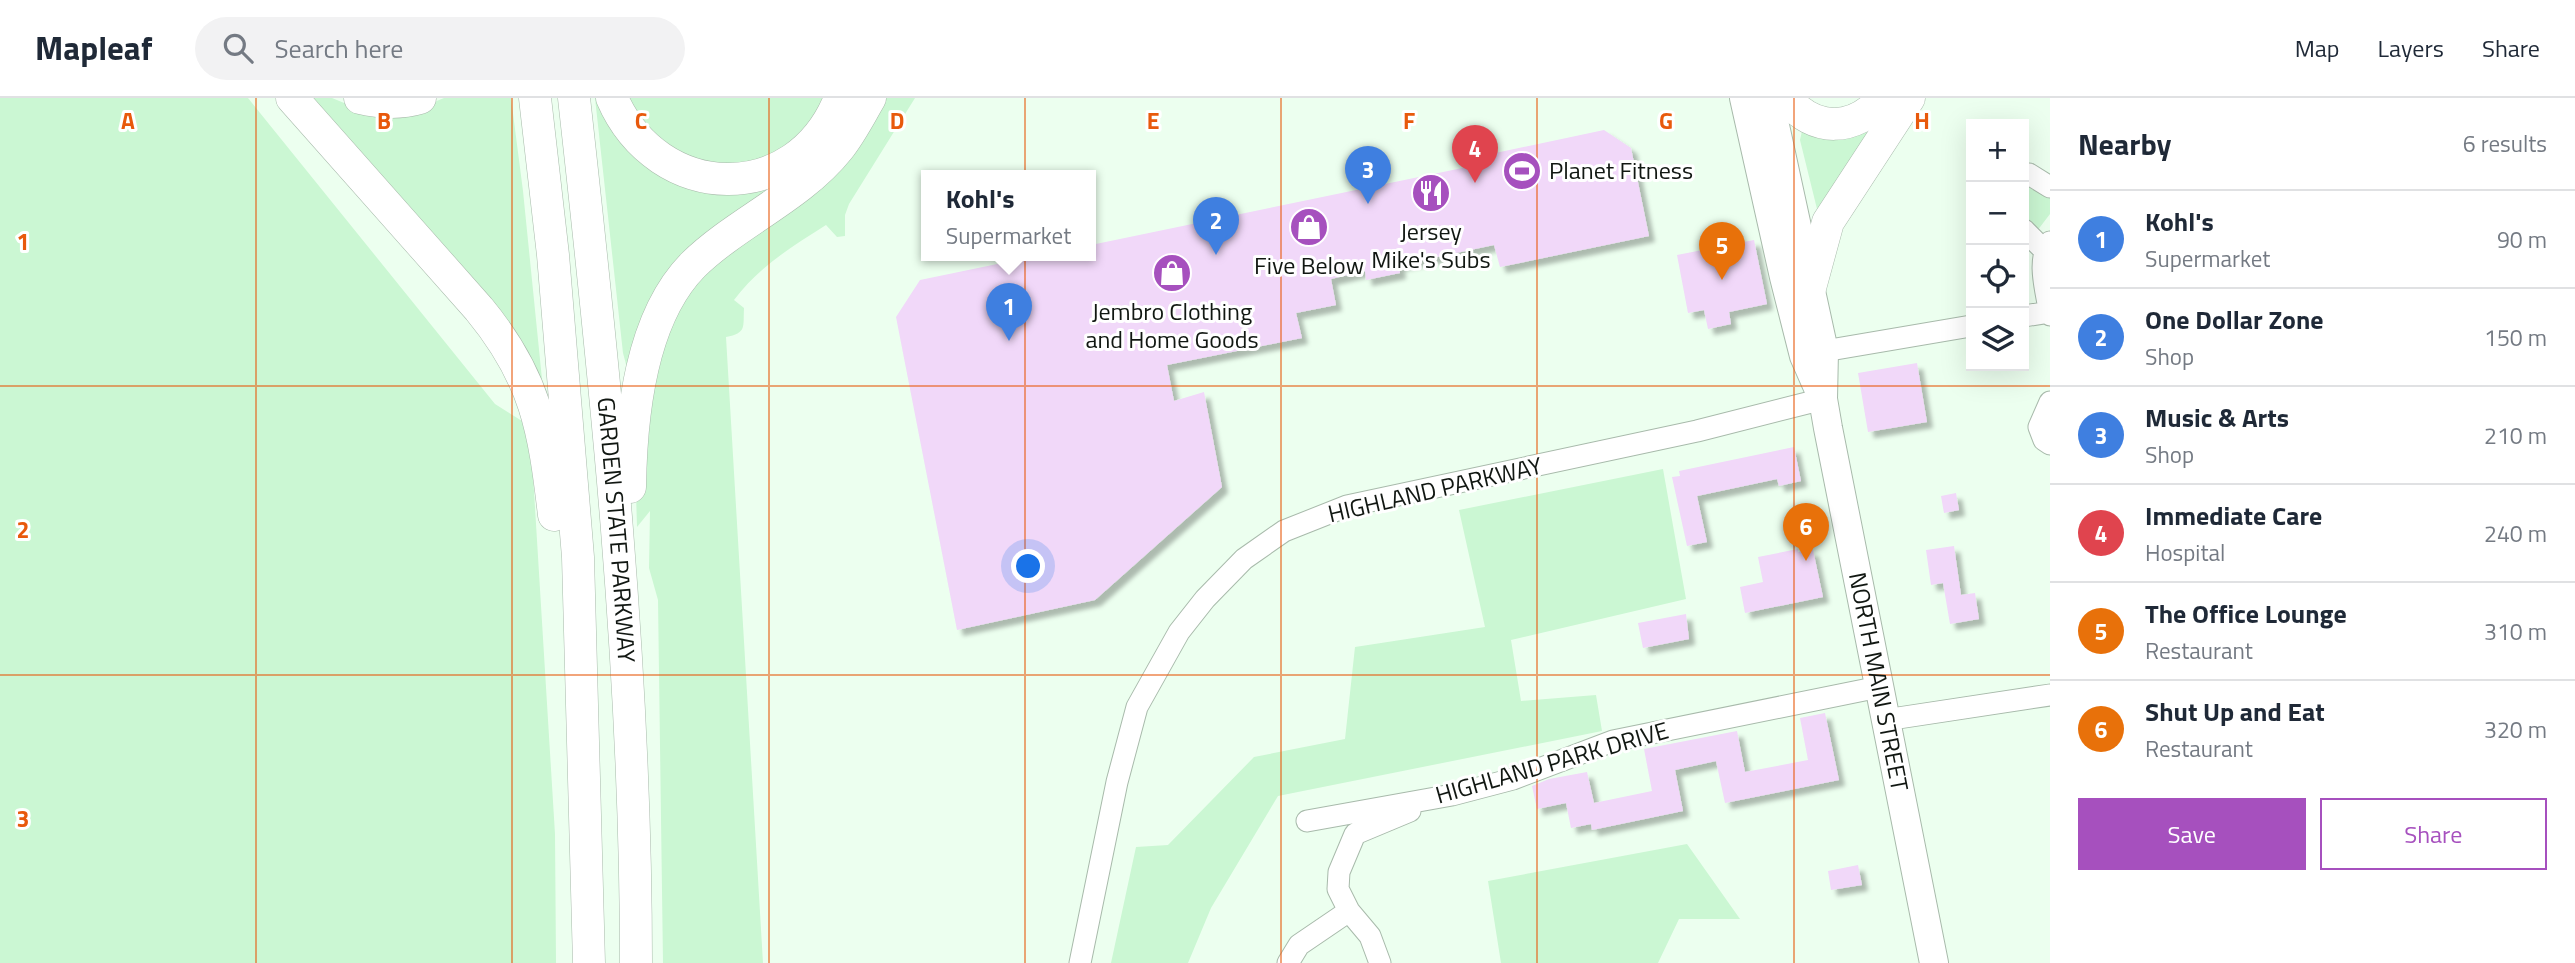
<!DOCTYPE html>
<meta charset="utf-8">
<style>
:root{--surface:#fff;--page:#f2f2f3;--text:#1f2937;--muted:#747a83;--line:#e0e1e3;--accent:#a650be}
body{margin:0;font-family:"Titillium Web",sans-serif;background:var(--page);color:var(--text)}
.controls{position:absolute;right:21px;top:21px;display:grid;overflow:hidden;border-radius:0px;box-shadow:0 7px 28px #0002}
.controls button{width:63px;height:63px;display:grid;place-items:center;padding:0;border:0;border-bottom:2px solid var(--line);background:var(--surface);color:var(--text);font:35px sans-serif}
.you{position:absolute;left:1029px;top:469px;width:24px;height:24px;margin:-18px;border:5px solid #fff;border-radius:50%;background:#1a73e8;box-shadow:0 0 0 10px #1a73e833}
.badge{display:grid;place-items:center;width:46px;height:46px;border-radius:50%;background:var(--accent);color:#fff;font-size:23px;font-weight:700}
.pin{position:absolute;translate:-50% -58px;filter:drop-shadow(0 2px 4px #0008)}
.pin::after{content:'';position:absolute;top:37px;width:24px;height:21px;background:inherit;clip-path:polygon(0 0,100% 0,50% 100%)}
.popup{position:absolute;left:921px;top:72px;width:175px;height:91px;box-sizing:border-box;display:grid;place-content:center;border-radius:0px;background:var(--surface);filter:drop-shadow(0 2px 5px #0005);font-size:23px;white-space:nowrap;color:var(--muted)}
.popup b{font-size:26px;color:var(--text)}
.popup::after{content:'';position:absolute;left:50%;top:100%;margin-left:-14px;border:14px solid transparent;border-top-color:var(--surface)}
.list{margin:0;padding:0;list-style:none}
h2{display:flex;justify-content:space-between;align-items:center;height:91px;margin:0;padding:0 28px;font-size:30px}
h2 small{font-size:23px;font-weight:400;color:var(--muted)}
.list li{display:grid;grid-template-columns:46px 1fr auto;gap:21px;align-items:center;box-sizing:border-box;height:98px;padding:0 28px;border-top:2px solid var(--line)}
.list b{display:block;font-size:26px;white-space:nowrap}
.list p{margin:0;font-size:23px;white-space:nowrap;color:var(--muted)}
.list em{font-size:23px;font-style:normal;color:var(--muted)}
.actions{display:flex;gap:14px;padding:21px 28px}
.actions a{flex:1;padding:16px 0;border:2px solid var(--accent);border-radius:0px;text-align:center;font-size:24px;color:var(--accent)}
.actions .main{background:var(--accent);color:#fff}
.icon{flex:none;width:38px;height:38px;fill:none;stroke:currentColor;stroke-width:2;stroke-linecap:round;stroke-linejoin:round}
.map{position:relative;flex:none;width:2050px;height:865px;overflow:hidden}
header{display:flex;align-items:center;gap:42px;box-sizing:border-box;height:98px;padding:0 35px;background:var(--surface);border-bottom:2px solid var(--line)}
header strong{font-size:33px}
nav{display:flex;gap:38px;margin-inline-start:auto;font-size:24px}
.search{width:490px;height:63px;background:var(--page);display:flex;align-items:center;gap:18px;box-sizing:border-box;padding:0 24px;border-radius:38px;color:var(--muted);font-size:26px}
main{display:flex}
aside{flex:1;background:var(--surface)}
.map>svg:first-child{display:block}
.green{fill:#cbf7d3}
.building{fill:#f1d8f9;filter:url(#shadow)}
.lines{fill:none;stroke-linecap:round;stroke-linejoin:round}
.minor-casing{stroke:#a8baab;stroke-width:23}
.major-casing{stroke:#a8baab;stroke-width:30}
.highway-casing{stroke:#a8baab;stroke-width:33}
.minor{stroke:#fff;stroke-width:21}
.major{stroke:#fff;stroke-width:28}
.highway{stroke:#fff;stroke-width:32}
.grid{fill:none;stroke:#e8590c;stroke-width:2;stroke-opacity:0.55}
.labels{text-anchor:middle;stroke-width:6;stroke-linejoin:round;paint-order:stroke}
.poi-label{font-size:24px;fill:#111712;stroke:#fff}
.street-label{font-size:24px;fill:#111712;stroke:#fff}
.grid-label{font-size:23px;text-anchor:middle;font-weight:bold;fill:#e8590c;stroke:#fff;stroke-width:6;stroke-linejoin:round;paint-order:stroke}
</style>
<header>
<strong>Mapleaf</strong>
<div class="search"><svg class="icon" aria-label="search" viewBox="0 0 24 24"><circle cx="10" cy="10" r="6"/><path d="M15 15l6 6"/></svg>Search here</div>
<nav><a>Map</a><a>Layers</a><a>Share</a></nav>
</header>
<main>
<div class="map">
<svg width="2050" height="865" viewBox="0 0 2050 865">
<defs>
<filter id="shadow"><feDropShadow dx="6" dy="6" stdDeviation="2" flood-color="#0004"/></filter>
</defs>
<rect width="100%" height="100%" fill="#ecffef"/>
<path class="green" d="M0,0H248L495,306L530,328L555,736L556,865H0Z
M306,0H332L349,7L417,11L444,0H511L523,93L545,311Z
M595,0H604L686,82L837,37L705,143L627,270L623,255Z
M623,0H830L793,50L721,73L664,52Z
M879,0H915L849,106L845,117V138L837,139L826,127C791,149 759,169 734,202L744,210C743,229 747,235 726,239L763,865H663L658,502L649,470L650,413L637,429L636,395L640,323L683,193Z
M1879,30L1818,115L1800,42L1802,33Z
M2024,83L2050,98V116L2037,133L2024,124Z
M1663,371L1686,501L1511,542L1521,603L1596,597L1602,633L1278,698L1211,810L1188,865H1111L1136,749L1168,747L1254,659L1345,641L1355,549L1485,529L1459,412Z
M1687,746L1740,821H1679L1658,865H1501L1488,783Z"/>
<path class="building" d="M1604,32L1631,50L1649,138L1500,169L1494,147L1399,167L1400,175L1366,182L1365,173L1331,181L1336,207L1296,215L1302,240L1167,267L1174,303L1204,294L1222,389L1095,502L957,532L896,219L920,182L1040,157H1091V147L1472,68V60Z
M1754,142L1767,206L1729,214L1731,226L1708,231L1704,212L1688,215L1677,157Z
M1917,265L1927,324L1868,334L1858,275Z
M1794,349L1801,383L1779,388L1777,381L1697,398L1707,444L1687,448L1672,379L1680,378L1679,373Z
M1956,395L1959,412L1944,415L1941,398Z
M1954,448L1961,497L1975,495L1979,521L1950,526L1943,485L1931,487L1926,452Z
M1798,451V454L1813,452L1823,499L1745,515L1740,489L1763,484L1758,459Z
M1686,516L1689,541L1643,550L1638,525Z
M1825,615L1839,682L1725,705L1716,663L1675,672L1683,713L1592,732L1591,726L1571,730L1566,705L1537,711L1532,688L1549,681L1587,674L1594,705L1652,693L1644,651L1737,633L1745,674L1808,662L1800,620Z
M1858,767L1862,787L1831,792L1828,773Z"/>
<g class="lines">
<defs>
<path id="minor" d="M2024,77L2029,76L2050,89
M2024,132L2044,152
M2050,144C2036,163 2047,195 2050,217
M2024,218L2050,214
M1824,253L1971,228
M2050,304L2039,329L2044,342L2050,346
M1885,622L2050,597
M1307,723L1452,697L1513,681L1613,643L1879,589
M1080,865L1117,684L1137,609L1179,534L1205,501L1244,461L1284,433L1347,408L1697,333L1823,301
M1288,865L1299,847L1349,813
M1380,865L1370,838L1349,813L1338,791L1339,774L1355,736L1410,713"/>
<g id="major">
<path d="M1744,0L1784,179L1804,258L1819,292"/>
<path id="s1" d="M1769,0L1824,253L1823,301L1828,330L1934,865"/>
</g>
<g id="highway">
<path d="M292,0L479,211C536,280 544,331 554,417"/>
<path d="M360,0C381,5 400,6 420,0"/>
<path d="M535,0L553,157L578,459L589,865"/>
<path id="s2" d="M574,0C606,287 636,576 636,865"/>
<path d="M612,0C658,106 797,110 840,0"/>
<path d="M1786,0C1814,35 1855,34 1883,0"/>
<path d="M1810,190L1828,124L1909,0"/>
<path d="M630,389C631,318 640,221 693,167C737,124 800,99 839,50C851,35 860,17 870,0"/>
</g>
</defs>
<use href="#minor" class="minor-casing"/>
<use href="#major" class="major-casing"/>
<use href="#highway" class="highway-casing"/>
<use href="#minor" class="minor"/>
<use href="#major" class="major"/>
<use href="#highway" class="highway"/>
</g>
<path class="grid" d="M256,0V865M512,0V865M769,0V865M1025,0V865M1281,0V865M1537,0V865M1794,0V865M0,288H2050M0,577H2050"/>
<defs>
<symbol id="stadium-disc" viewBox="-11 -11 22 22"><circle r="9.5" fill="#a650be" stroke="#fff"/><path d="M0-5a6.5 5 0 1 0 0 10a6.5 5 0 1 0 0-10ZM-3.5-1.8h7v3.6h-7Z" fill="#fff"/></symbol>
<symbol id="restaurant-disc" viewBox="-11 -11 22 22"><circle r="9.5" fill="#a650be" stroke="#fff"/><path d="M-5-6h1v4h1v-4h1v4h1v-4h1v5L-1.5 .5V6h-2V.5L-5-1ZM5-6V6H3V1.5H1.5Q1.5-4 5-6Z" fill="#fff"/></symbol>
<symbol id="shop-disc" viewBox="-11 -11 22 22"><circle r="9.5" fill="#a650be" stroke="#fff"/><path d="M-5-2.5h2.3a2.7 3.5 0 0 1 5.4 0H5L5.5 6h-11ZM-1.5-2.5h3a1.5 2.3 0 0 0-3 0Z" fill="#fff"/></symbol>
</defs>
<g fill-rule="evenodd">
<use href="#stadium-disc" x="1500" y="51" width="44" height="44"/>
<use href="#restaurant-disc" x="1409" y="73" width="44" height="44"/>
<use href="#shop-disc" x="1287" y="107" width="44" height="44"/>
<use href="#shop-disc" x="1150" y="153" width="44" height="44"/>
</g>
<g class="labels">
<g class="poi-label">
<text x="1549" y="81" text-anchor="start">Planet Fitness</text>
<text x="1431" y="142">Jersey<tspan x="1431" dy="28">Mike's Subs</tspan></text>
<text x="1309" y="176">Five Below</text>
<text x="1172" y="222">Jembro Clothing<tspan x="1172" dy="28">and Home Goods</tspan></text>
</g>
<g class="street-label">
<text transform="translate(1435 392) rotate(-13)" y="8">HIGHLAND PARKWAY</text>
<text dy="8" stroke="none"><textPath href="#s2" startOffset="434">GARDEN STATE PARKWAY</textPath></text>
<text dy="8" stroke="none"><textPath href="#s1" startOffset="595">NORTH MAIN STREET</textPath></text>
<text transform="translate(1552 665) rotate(-16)" y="8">HIGHLAND PARK DRIVE</text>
</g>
</g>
<g class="grid-label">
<text x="128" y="31">A</text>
<text x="384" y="31">B</text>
<text x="641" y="31">C</text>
<text x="897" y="31">D</text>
<text x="1153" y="31">E</text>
<text x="1409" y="31">F</text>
<text x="1666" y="31">G</text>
<text x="1922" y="31">H</text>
<text x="23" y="152">1</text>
<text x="23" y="440">2</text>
<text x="23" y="729">3</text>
</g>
</svg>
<div class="controls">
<button>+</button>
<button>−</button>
<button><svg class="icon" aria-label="locate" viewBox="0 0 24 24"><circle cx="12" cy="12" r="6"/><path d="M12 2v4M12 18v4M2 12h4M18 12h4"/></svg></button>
<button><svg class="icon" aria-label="layers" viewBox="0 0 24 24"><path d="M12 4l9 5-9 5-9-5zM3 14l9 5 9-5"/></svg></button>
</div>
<div class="you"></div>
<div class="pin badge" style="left:1009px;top:243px;background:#3f7fe0">1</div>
<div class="popup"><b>Kohl's</b>Supermarket</div>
<div class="pin badge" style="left:1216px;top:157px;background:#3f7fe0">2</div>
<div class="pin badge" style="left:1368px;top:106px;background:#3f7fe0">3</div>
<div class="pin badge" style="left:1475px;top:85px;background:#e0444e">4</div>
<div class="pin badge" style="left:1722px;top:182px;background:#e8710a">5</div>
<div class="pin badge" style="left:1806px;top:463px;background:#e8710a">6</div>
</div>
<aside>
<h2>Nearby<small>6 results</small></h2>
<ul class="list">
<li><span class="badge" style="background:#3f7fe0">1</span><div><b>Kohl's</b><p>Supermarket</p></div><em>90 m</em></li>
<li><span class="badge" style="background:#3f7fe0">2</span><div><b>One Dollar Zone</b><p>Shop</p></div><em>150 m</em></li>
<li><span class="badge" style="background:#3f7fe0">3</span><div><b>Music &amp; Arts</b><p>Shop</p></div><em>210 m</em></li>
<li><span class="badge" style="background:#e0444e">4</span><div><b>Immediate Care</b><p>Hospital</p></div><em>240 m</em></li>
<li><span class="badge" style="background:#e8710a">5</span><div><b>The Office Lounge</b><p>Restaurant</p></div><em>310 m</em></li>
<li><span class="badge" style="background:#e8710a">6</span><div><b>Shut Up and Eat</b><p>Restaurant</p></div><em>320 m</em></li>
</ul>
<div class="actions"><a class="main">Save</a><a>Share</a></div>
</aside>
</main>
